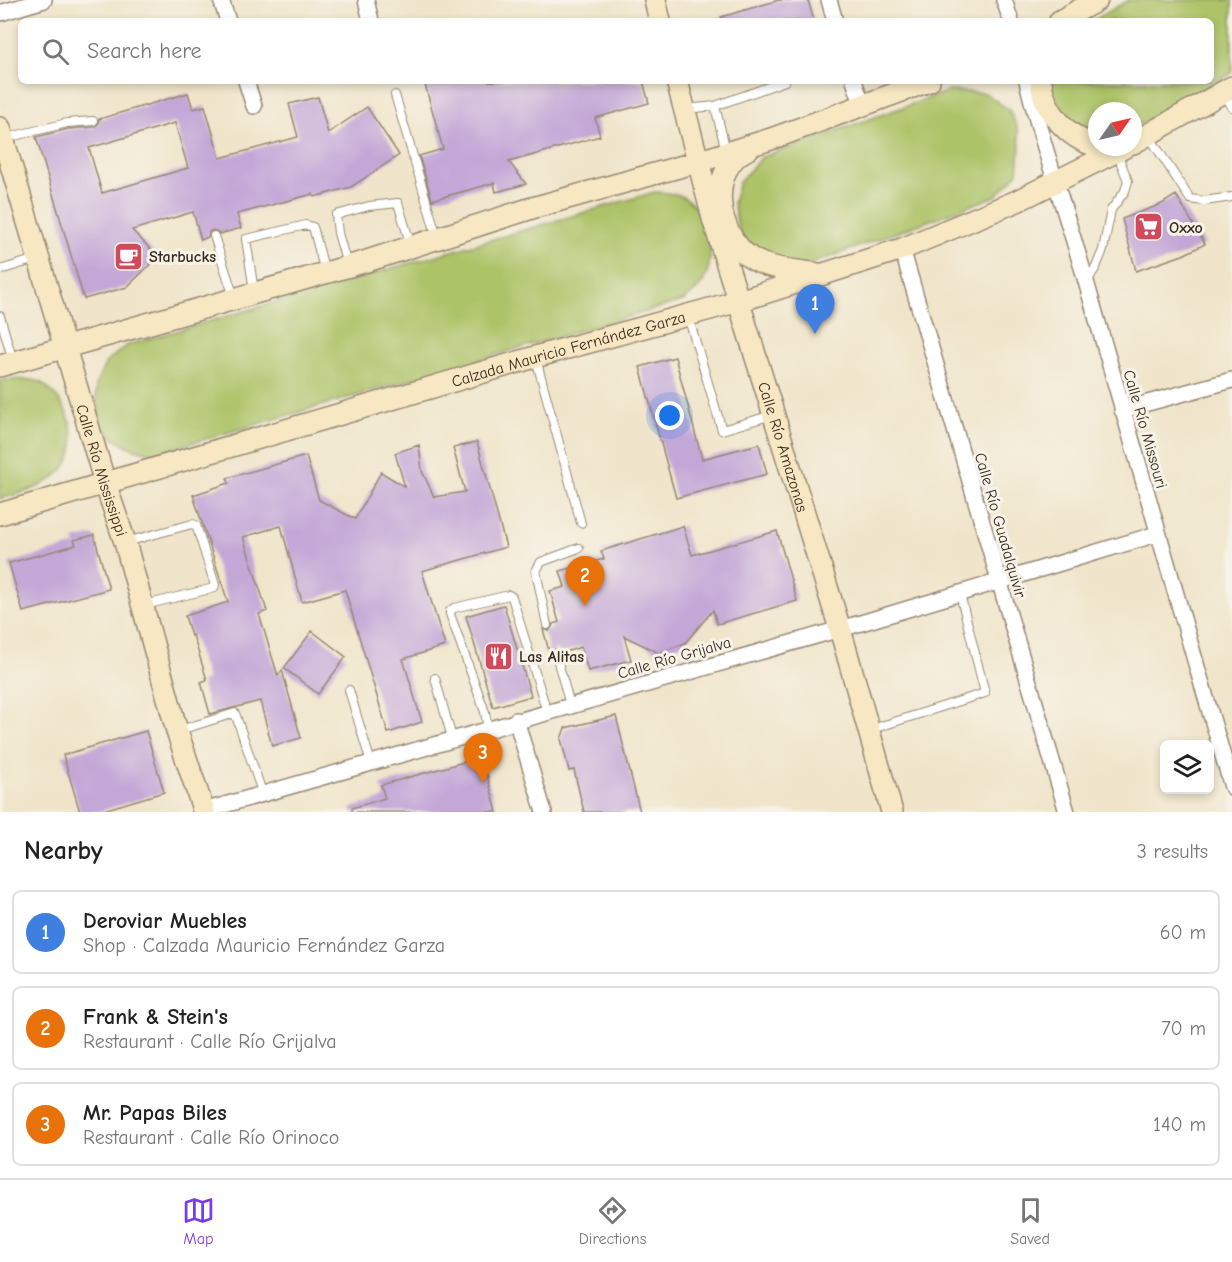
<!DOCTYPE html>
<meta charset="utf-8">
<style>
:root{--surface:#fff;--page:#f6f6f6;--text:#222;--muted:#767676;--line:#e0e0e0;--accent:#7c3aed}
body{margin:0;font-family:"Comic Neue",sans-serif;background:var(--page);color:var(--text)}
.controls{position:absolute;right:18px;bottom:18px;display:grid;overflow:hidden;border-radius:9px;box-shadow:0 3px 9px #0003}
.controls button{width:54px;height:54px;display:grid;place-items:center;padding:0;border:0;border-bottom:2px solid var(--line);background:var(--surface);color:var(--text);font:30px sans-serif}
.compass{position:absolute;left:1088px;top:102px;width:54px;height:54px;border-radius:50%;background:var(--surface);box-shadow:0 3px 9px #0003;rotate:56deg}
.you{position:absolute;left:670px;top:416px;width:21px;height:21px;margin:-15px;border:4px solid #fff;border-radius:50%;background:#1a73e8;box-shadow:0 0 0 9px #1a73e833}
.badge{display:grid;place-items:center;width:39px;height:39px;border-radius:50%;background:var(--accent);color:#fff;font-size:20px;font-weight:700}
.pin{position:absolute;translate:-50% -50px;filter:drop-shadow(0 2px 3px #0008)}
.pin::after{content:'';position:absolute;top:32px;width:21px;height:18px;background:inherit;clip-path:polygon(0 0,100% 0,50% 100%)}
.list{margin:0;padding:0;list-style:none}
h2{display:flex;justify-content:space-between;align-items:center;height:78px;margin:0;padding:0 24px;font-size:26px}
h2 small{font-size:20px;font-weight:400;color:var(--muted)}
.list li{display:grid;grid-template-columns:39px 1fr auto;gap:18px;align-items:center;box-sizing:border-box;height:84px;margin:0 12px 12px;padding:0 12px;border:2px solid var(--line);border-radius:9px}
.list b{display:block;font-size:22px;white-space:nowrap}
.list p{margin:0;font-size:20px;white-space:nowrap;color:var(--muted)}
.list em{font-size:20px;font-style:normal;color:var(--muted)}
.icon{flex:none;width:33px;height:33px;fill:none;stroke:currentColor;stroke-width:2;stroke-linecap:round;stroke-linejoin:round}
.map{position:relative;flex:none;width:1232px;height:812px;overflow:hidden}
.search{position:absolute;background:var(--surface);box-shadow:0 3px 9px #0003;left:18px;right:18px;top:18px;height:66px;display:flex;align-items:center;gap:15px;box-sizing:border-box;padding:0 21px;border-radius:9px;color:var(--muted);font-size:22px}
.sheet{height:366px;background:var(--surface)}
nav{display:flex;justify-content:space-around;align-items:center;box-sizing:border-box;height:84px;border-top:2px solid var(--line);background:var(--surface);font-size:16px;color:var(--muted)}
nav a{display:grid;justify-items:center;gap:3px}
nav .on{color:var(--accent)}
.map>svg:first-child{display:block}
.green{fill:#adc368;stroke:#747643;stroke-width:1.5}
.building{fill:#c3a7d7;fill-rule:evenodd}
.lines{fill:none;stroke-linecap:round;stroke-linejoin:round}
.lane-casing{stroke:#968874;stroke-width:10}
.street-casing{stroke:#968874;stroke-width:18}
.secondary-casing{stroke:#968874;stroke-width:24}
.lane{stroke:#fff;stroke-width:8}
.street{stroke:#fff;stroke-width:15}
.secondary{stroke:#f7e8c3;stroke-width:21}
.labels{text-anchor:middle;stroke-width:6;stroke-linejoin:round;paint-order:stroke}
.poi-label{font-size:16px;font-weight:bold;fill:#3b2a1e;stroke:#f7f3e8;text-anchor:start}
.street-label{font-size:16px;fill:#3b2a1e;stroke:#f7f3e8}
</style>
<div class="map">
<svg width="1232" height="812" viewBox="0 0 1232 812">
<rect width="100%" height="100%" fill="#f7f3e8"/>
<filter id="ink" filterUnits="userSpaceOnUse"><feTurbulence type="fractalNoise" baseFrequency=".0167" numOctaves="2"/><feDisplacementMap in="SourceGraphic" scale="12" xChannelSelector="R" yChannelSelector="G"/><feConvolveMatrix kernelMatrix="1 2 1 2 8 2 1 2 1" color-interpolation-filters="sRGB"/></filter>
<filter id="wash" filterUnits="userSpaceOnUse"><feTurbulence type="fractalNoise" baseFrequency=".008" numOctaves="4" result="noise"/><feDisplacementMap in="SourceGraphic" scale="24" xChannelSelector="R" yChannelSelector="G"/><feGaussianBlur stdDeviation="1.35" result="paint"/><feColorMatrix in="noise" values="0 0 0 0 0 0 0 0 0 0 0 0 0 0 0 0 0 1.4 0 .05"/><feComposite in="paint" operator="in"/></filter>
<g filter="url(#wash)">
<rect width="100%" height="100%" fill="#f0e5ca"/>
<path class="green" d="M1129,0H1232V73L1133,128V111H1097V137L1063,121L1046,81H1211V21H1092Z
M949,91L985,93L1009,110L1018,129L1020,146L1018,173L996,196L800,268L755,256L739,232L733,203L739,182L762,157Z
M655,192C664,193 676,193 683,197C711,213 717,255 703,282C699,289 689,296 683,301L154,454L131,448L109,435L97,414L96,384L106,362L128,345Z
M3,380C15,380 29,378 40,382C44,384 47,388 51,391C72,412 84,450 59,473C42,489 21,493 0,499V381Z"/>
<g id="blocks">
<path class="building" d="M779,0H808L814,21H722L721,17Z
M424,81H643L649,103L595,118L600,136L509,162L526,184L496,192L494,183L432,200L419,156L443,149Z
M188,93L193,109L205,106L220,158L298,137L289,104L318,97L328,133L367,107L399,155L351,187L314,197L313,194L237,214L241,228L220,234L213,230L209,232L208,237L201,240L193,212L132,230L158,257L127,287L84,299L36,137L68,129L94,127L98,124L99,119ZM175,123L188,168L102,193L89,148Z
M1176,195L1205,244L1183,255L1136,271L1122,219L1162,204Z
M675,357L702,459L759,444L767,474L676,498L640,367Z
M477,442L506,547L422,571L445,646L403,659L422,722L388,733L345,590L302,602L281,526L243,537L267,611L259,614L278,676L282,670L301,738L272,746L260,701L210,714L201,682L207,680L193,635L191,636L185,616L228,602L193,495L229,483L227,478L306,456L319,500L355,519L381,472L405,487L395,453L419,445L422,471L434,497L465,492L453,448Z
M683,526L692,555L777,531L797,601L717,624L713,610L685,643L659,653L624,636L631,660L588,671L581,647L562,653L555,649L550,655L543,629L549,631L552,627L553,624L559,622L550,591L565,587L560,571L604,559L601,551Z
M94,535L109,589L23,612L9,563L76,545L74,540Z
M504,605L531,696L493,707L466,616Z
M312,631L346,657L318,694L284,668Z
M616,716L640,812H584L574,770L569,771L561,739L565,728Z
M146,731L164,792L97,812H80L63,755Z
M482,757L497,812H352V808L385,798L381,785Z"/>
</g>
</g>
<g filter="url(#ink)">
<use href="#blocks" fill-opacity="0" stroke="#968874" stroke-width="1.5"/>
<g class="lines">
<defs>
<path id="lane" d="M1224,93L1232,107
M395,95L437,237
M715,106L726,151
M686,109L715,106L785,81
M1149,136L1190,199L1204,201L1232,197
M6,138L67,123L93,121
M214,236L234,297
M347,265L338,233L336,215L369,206L398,203L411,246
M0,270L36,259
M1087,282L1096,267L1103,250L1111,210L1125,191L1128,181L1117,153
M254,291L246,239L306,225L313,227L325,272
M0,316L13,361
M688,316L722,430L772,415
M536,359L581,523
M126,542L192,524L196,525L215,585L214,588L145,605
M547,625L536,571L541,562L579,548
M556,655L570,705
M435,678L452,738
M349,690L371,763
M488,729L485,712L450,614V611L454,608L509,595L512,597L547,712
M180,730L235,713L263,795
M869,730L985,693L960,594"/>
<path id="street" d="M221,0L228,21
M366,0L371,21
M829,0L835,21
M1004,0L1011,21
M0,13L44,0
M246,81L254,106
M854,81L863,106
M1027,81C1043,150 1068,217 1087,285C1135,453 1183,620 1232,787
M902,249L1067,812
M1122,410L1232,380
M516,720L544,812
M200,812L861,623L1157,534"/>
<g id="secondary">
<path d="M655,0L660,21"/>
<path d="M1060,21L1097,0"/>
<path id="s1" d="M677,81L714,222L840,629L892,812"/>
<path d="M1041,81C1043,111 1069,139 1097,146"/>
<path id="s2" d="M0,128L105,483L125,542L177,731L204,812"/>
<path d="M1133,143L1232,87"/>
<path d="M748,149C706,169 716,235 751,258C769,270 798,270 819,274"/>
<path d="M0,366L367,261L532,208L697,162L771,139L929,81"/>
<path id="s3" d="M0,514L535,357L739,301L902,249L1017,201L1125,147"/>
</g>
</defs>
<use href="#lane" class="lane-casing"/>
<use href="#street" class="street-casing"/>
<use href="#secondary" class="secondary-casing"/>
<use href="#lane" class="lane"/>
<use href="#street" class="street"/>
<use href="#secondary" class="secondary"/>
</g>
</g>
<defs>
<symbol id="supermarket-square" viewBox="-11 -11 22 22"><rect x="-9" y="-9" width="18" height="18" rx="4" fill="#d1495b" stroke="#f7f3e8"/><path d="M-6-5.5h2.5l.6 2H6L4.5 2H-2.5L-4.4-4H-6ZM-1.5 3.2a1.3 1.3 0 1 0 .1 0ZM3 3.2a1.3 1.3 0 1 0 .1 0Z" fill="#fff"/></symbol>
<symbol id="cafe-square" viewBox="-11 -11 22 22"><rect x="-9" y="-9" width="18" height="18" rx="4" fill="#d1495b" stroke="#f7f3e8"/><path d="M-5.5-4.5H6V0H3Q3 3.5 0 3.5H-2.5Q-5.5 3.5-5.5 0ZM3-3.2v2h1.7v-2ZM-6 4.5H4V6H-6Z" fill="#fff"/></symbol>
<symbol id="restaurant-square" viewBox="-11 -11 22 22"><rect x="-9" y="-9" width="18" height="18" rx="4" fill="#d1495b" stroke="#f7f3e8"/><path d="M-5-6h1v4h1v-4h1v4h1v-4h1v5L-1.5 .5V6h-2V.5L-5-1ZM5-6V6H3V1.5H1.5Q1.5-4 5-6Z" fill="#fff"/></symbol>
</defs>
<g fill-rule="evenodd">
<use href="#supermarket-square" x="1132" y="210" width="33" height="33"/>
<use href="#cafe-square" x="112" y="240" width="33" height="33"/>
<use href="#restaurant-square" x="482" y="640" width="33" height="33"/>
</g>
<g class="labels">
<g class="poi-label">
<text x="1169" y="233">Oxxo</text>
<text x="149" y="262">Starbucks</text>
<text x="519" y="662">Las Alitas</text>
</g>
<g class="street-label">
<text dy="6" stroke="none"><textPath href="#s3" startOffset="592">Calzada Mauricio Fernández Garza</textPath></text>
<text transform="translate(1146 429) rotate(74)" y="6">Calle Río Missouri</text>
<text dy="6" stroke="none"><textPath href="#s1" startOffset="381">Calle Río Amazonas</textPath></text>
<text dy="6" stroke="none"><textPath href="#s2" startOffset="357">Calle Río Mississippi</textPath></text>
<text transform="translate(1001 525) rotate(74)" y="6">Calle Río Guadalquivir</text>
<text transform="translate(674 657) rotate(-16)" y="6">Calle Río Grijalva</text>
</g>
</g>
</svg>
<div class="controls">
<button><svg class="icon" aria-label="layers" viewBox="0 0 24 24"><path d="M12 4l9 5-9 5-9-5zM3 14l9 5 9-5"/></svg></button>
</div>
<svg class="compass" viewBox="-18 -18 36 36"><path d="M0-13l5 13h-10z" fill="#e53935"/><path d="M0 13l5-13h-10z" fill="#767676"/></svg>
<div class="you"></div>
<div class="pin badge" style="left:815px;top:334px;background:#3f7fe0">1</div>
<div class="pin badge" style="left:585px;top:606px;background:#e8710a">2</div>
<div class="pin badge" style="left:483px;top:783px;background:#e8710a">3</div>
<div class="search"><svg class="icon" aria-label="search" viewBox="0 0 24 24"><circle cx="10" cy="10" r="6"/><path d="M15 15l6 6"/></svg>Search here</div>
</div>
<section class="sheet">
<h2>Nearby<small>3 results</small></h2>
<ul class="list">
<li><span class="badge" style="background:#3f7fe0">1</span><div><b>Deroviar Muebles</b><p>Shop · Calzada Mauricio Fernández Garza</p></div><em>60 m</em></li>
<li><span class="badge" style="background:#e8710a">2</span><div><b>Frank &amp; Stein's</b><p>Restaurant · Calle Río Grijalva</p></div><em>70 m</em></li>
<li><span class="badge" style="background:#e8710a">3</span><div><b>Mr. Papas Biles</b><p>Restaurant · Calle Río Orinoco</p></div><em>140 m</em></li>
</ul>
</section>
<nav>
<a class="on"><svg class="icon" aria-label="map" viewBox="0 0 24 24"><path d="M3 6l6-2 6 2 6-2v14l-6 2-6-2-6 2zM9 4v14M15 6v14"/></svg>Map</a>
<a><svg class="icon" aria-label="directions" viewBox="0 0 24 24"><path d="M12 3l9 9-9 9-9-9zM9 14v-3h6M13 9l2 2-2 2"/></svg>Directions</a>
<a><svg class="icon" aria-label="saved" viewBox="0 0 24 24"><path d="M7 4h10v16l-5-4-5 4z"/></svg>Saved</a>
</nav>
